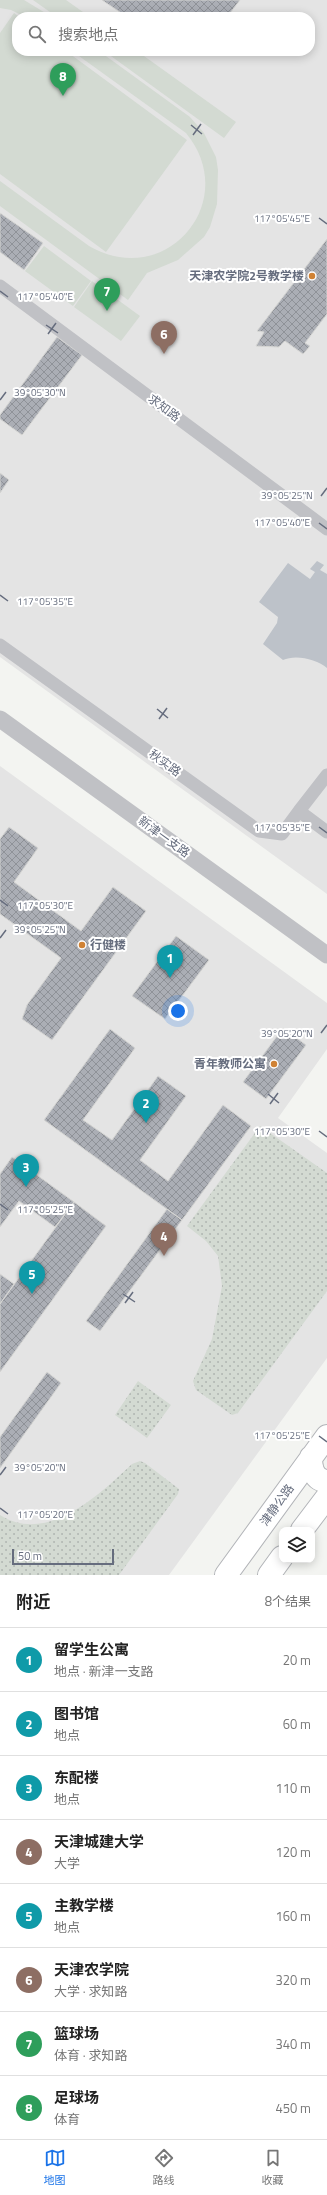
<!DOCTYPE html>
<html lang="zh">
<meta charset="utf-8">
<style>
:root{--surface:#fff;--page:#f6f6f6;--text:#222;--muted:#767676;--line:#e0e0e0;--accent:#1a73e8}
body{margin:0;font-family:"Titillium Web","Noto Sans SC",sans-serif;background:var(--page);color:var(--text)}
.controls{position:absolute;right:12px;bottom:12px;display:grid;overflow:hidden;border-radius:8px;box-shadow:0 2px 10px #0003}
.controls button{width:36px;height:36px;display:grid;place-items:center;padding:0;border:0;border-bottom:1px solid var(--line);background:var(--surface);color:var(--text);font:20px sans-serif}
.scale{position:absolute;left:12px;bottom:10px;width:102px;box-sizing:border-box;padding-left:4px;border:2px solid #666d7e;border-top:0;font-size:11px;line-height:14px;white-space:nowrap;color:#666d7e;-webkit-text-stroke:3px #fff;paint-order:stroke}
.you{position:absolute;left:178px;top:1011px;width:14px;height:14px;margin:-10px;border:3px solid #fff;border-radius:50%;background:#1a73e8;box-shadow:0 0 0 6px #1a73e833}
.badge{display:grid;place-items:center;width:26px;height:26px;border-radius:50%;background:var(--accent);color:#fff;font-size:13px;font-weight:700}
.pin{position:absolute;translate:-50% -33px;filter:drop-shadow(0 1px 2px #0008)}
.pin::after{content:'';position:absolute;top:21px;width:14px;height:12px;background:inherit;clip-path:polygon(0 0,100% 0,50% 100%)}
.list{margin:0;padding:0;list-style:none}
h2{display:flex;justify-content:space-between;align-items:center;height:52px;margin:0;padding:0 16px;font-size:17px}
h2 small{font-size:13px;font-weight:400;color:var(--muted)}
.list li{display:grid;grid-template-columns:26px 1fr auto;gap:12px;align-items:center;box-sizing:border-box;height:64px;padding:0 16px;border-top:1px solid var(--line)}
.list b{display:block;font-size:15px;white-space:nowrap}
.list p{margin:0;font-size:13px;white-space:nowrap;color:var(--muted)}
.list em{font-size:13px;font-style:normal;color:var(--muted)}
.icon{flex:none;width:22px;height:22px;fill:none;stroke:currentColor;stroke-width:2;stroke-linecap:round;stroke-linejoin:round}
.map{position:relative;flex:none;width:327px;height:1575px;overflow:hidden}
.search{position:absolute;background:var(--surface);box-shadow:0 2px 10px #0003;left:12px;right:12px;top:12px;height:44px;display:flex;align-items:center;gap:10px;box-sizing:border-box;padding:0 14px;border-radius:16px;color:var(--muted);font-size:15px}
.sheet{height:564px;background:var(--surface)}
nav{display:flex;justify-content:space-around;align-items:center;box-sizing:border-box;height:56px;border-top:1px solid var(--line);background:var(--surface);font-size:11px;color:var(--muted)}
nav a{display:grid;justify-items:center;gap:2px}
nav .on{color:var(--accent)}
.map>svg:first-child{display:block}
.built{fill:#e4e4e4;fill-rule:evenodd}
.grass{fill:url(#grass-dots)}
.garden{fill:#d3dad2}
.water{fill:#bdc2c9}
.building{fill:url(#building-cross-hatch);stroke:#d5d5d3}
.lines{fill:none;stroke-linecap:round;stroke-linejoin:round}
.trunk-casing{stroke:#b2b4b8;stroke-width:24}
.minor{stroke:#c0c1c5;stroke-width:13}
.tertiary{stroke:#c0c1c5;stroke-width:17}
.trunk{stroke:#fff;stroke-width:22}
.ticks{fill:none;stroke:#666d7e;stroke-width:1.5}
.poi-dot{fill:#d08234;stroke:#fff;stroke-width:1.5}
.labels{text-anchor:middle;stroke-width:4;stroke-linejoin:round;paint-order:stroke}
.poi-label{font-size:12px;font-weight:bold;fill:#666d7e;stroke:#fff;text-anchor:end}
.street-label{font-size:12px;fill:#666d7e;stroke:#fff}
.ticks-label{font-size:10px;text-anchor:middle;fill:#666d7e;stroke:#fff;stroke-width:4;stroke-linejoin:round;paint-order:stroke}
</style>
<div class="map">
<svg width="327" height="1575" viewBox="0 0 327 1575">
<defs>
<pattern id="grass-dots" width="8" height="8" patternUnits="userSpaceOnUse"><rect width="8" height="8" fill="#d3dad2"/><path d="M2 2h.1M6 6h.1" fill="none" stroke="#afb5b0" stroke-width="1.8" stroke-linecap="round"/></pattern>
<pattern id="building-cross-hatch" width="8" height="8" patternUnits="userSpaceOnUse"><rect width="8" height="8" fill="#abaeb5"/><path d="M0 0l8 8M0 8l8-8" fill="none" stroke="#8f9298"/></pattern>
</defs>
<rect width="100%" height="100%" fill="#f3f4f1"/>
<path class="built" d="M0,0H327V894L0,657ZM17,17H310V51H17Z
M0,766L327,1003V1049L278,1118L327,1153V1358L169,1575H0Z"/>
<path class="grass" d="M260,1126L327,1173V1291L238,1413L232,1415L196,1390L193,1381L212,1339L222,1286L218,1256L206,1241L187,1226Z
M138,1381L171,1405L147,1438L115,1415Z
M140,1461L145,1463L179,1489L178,1494L119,1575H0V1515C47,1545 99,1495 132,1464Z"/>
<path class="garden" d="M0,0H24L52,17H25L11,10L0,8Z
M33,0H66L90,17H57Z
M14,13L19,17H17V51H66L187,140L106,252L0,174V33Z
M72,51H99L190,117L204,133L216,157L218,170L217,204L210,227L204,237L178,260L147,273L128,300L0,206V181L89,246C166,291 242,201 186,133Z
M104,51H137L236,122L224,138Z
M44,246L91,281L73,306L25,271Z
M92,281L140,316L121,341L74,307Z"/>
<path class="water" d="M317,561L324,565L320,570L327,574V668C317,659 295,654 283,660L263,644L277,623L278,617L259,602L288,563L310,579L315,572L310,569Z"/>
<path class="building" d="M102,0H240L227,17H127Z
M0,213L43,243L24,270L0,252Z
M327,239V314L305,343L310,346L303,354L285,341L279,347L256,346L264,332L257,331Z
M57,337L82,355L22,435L0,419V415Z
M0,473L9,480L0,493Z
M9,827L38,848L14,882L81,931L113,887L146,911L52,1040L22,1019L27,1005L61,958L0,914V839Z
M176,936L209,960L165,1019L132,996Z
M283,1028L306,1045L266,1099L243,1082Z
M110,1029L135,1048L83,1120L112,1140L158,1076L186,1096L140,1160L168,1181L223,1105L251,1126L182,1220L44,1120Z
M12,1157L74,1202L55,1227L19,1201L0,1227V1174Z
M74,1202L106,1226L0,1372V1304Z
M167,1209L182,1220L100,1331L86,1321Z
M0,1274L14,1284L0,1304Z
M47,1372L61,1383L0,1468V1437Z"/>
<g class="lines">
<defs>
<path id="trunk" d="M311,1457C311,1468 314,1481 327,1481
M302,1530L327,1497
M226,1575L327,1436
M269,1575L282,1557"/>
</defs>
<use href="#trunk" class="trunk-casing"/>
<path class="minor" d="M0,286L327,529
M0,645L259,831L282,834L299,811L327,832
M299,811L327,775"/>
<path class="tertiary" d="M0,719L327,955"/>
<use href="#trunk" class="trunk"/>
</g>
<path class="ticks" d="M191,125L202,134M193,135L201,124M319,218L327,224M0,291L8,297M46,325L58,333M48,334L56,323M0,400L6,392M321,496L327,488M319,523L327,529M0,595L8,601M157,709L168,718M159,719L167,708M319,827L327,833M0,900L8,906M0,938L6,930M321,1033L327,1025M268,1094L279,1103M270,1104L278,1093M319,1131L327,1137M0,1204L8,1210M123,1294L135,1302M125,1303L133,1292M319,1436L327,1442M0,1475L6,1467M0,1508L8,1514"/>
<g class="poi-dot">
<circle cx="312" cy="276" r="4"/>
<circle cx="82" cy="945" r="4"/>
<circle cx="274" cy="1064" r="4"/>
</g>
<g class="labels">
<g class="poi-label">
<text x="304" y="280">天津农学院2号教学楼</text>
<text x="90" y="949" text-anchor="start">行健楼</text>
<text x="266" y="1068">青年教师公寓</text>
</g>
<g class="street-label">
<text transform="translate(164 408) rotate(37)" y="4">求知路</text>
<text transform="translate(165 763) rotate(36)" y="4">秋实路</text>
<text transform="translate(164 837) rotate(36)" y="4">新津一支路</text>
<text transform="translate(277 1505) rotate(-54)" y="4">津静公路</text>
</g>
</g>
<g class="ticks-label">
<text x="282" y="222">117°05'45"E</text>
<text x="45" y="300">117°05'40"E</text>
<text x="40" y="396">39°05'30"N</text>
<text x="287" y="499">39°05'25"N</text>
<text x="282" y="526">117°05'40"E</text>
<text x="45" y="605">117°05'35"E</text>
<text x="282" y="831">117°05'35"E</text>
<text x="45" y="909">117°05'30"E</text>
<text x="40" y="933">39°05'25"N</text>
<text x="287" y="1037">39°05'20"N</text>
<text x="282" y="1135">117°05'30"E</text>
<text x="45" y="1213">117°05'25"E</text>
<text x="282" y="1439">117°05'25"E</text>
<text x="40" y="1471">39°05'20"N</text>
<text x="45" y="1518">117°05'20"E</text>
</g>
</svg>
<div class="controls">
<button><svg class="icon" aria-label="layers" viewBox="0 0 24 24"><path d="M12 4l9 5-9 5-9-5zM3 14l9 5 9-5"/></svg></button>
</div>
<div class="scale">50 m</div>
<div class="you"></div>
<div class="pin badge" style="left:170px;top:978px;background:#0f9aa8">1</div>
<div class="pin badge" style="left:146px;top:1123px;background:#0f9aa8">2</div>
<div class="pin badge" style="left:26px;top:1187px;background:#0f9aa8">3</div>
<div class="pin badge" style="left:164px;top:1256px;background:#8d6e63">4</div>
<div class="pin badge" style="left:32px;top:1294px;background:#0f9aa8">5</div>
<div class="pin badge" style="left:164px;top:354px;background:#8d6e63">6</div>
<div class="pin badge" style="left:107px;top:311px;background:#2e9e5b">7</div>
<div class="pin badge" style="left:63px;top:96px;background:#2e9e5b">8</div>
<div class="search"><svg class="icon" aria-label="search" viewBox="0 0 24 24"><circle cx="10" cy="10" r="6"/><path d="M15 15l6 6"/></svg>搜索地点</div>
</div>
<section class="sheet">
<h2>附近<small>8个结果</small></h2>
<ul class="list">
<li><span class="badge" style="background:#0f9aa8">1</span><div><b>留学生公寓</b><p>地点 · 新津一支路</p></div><em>20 m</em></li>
<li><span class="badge" style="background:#0f9aa8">2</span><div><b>图书馆</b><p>地点</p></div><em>60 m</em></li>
<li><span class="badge" style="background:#0f9aa8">3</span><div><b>东配楼</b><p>地点</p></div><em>110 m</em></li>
<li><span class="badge" style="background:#8d6e63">4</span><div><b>天津城建大学</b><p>大学</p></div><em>120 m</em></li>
<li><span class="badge" style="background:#0f9aa8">5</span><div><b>主教学楼</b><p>地点</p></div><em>160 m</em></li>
<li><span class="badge" style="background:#8d6e63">6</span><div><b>天津农学院</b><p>大学 · 求知路</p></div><em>320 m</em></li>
<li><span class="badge" style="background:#2e9e5b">7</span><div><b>篮球场</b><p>体育 · 求知路</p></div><em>340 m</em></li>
<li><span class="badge" style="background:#2e9e5b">8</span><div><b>足球场</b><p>体育</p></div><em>450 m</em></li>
</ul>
</section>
<nav>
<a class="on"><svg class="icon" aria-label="map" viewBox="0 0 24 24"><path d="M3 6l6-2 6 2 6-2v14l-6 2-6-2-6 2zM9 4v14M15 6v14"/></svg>地图</a>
<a><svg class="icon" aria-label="directions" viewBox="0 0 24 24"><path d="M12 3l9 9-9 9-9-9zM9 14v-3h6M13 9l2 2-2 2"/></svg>路线</a>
<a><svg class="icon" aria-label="saved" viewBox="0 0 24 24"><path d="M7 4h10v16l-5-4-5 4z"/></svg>收藏</a>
</nav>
